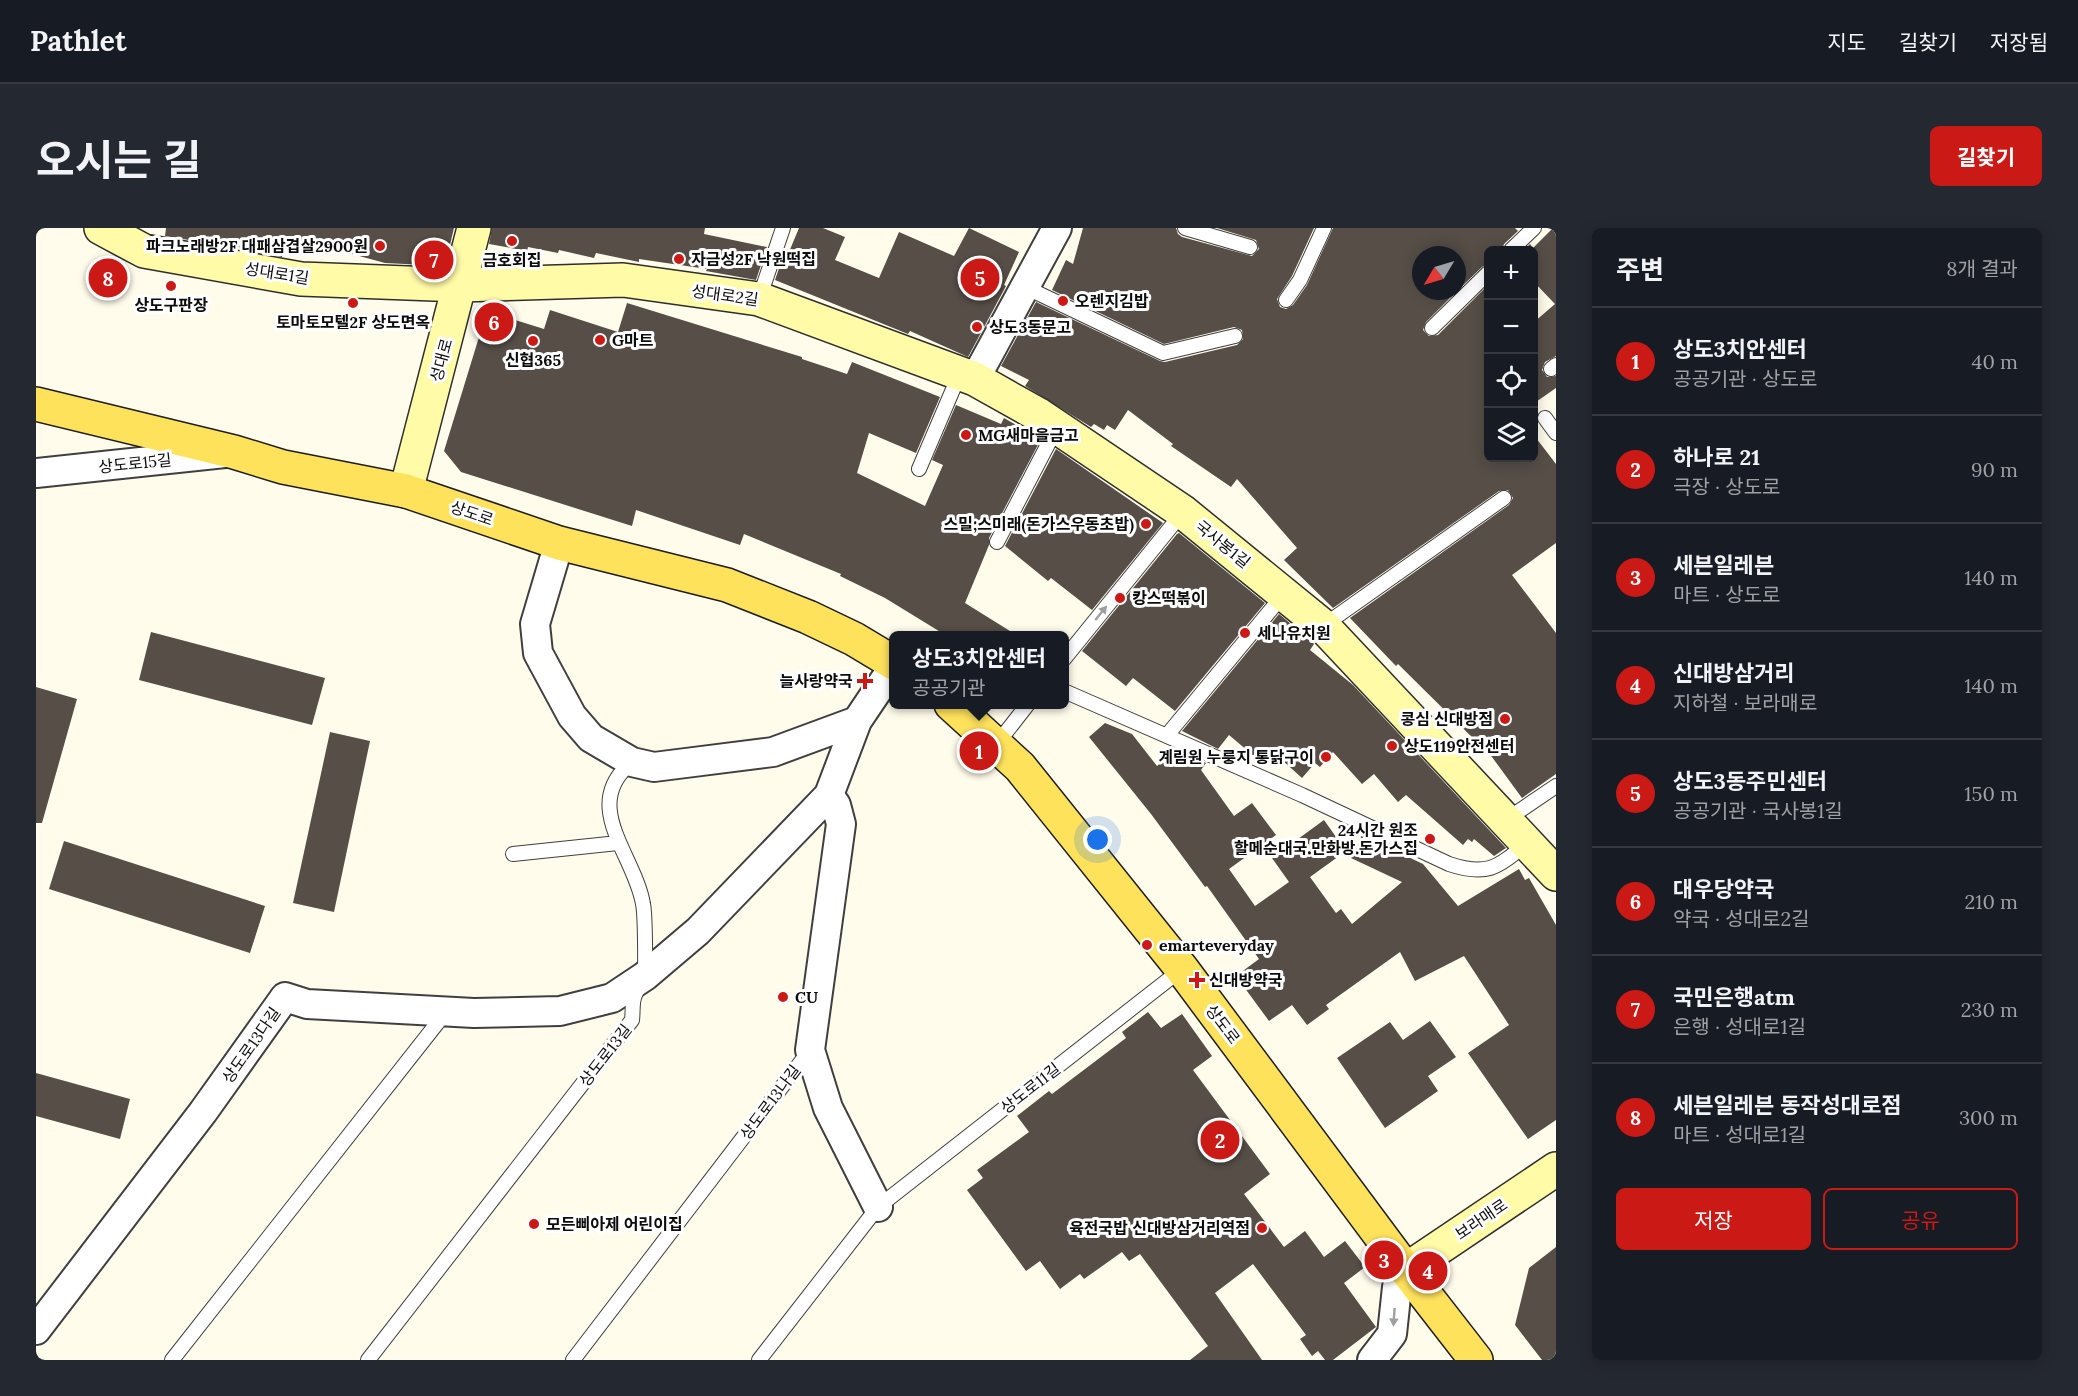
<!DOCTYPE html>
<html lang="ko">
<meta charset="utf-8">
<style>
:root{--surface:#171b24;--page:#242831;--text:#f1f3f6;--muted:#9ea1a6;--line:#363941;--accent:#cb1916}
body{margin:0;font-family:Lora,"Noto Sans KR",serif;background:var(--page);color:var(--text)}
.controls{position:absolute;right:18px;top:18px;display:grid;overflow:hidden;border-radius:9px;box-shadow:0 3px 15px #0003}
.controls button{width:54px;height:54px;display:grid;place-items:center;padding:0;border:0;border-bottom:2px solid var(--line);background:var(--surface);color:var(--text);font:30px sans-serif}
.compass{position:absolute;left:1376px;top:18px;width:54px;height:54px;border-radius:50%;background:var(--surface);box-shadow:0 3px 15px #0003;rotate:232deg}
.you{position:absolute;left:1062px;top:612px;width:21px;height:21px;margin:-15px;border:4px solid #fff;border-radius:50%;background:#1a73e8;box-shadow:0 0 0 9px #1a73e833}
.badge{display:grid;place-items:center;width:39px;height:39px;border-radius:50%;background:var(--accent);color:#fff;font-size:20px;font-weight:700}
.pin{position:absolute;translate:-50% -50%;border:3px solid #fff;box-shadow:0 2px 6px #0006}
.popup{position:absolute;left:853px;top:403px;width:180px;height:78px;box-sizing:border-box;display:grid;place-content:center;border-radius:9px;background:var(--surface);filter:drop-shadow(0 2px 4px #0005);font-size:20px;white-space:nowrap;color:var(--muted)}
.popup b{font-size:22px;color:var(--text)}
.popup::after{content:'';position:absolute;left:50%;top:100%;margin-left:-12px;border:12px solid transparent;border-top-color:var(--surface)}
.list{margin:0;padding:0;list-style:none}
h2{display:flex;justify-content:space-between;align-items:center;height:78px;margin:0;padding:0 24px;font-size:26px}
h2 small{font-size:20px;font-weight:400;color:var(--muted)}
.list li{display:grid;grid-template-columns:39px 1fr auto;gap:18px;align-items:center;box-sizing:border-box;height:108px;padding:0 24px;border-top:2px solid var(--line)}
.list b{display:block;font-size:22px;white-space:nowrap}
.list p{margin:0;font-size:20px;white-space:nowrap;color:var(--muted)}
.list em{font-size:20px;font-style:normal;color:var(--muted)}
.actions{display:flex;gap:12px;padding:18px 24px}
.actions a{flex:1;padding:14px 0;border:2px solid var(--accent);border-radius:9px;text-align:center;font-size:21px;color:var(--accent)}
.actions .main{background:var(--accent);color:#fff}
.icon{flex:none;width:33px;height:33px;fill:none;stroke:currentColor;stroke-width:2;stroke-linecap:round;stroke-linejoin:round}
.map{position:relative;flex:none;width:1520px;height:1132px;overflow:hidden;border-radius:9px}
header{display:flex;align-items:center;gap:36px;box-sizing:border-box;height:84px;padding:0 30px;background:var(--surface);border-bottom:2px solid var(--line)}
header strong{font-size:28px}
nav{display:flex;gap:33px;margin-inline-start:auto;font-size:21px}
.intro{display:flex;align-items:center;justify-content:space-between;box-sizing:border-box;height:144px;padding:0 36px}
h1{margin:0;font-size:42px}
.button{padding:15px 27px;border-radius:9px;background:var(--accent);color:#fff;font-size:21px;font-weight:700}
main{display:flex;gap:36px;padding:0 36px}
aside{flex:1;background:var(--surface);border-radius:9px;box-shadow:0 3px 15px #0003}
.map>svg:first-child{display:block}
.building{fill:#564e47}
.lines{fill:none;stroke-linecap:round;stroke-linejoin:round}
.lane-casing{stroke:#3f3f3f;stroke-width:16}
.street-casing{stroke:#3f3f3f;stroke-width:32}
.secondary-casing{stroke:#2e2e2e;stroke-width:36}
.primary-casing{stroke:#1d1d1d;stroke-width:36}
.lane{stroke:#fff;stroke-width:14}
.street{stroke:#fff;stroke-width:28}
.secondary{stroke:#fffba7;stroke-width:33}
.primary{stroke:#ffe25c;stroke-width:33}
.oneway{fill:#9e9e9e}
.poi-dot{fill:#cb1916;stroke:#fff;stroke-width:2}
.labels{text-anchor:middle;stroke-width:6;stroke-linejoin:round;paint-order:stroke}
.poi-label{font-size:16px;font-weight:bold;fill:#0c0c0c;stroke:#fff;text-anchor:start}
.street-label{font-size:16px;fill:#0c0c0c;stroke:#fff}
</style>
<header>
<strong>Pathlet</strong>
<nav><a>지도</a><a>길찾기</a><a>저장됨</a></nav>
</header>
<div class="intro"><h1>오시는 길</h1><a class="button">길찾기</a></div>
<main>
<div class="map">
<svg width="1520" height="1132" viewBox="0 0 1520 1132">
<rect width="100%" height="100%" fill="#fffcec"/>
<path class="building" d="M130,0H418L409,38L349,35L250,8L246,29L189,16V18L129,8Z
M456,0H669L668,6L731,19L720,52L670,43L671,41L603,31V34L560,25L558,30L523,22L522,25L492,19L491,23L453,16Z
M763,0H787L809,9L799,32L843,50L863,4L918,28L933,0L983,24L968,57L970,58L932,129L874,103L872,106L739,52L749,23L753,24Z
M1047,0H1140L1142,6L1146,9L1216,28L1223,21L1220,12L1181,0H1278L1256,48L1241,71L1244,79L1250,81L1257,77L1271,57L1297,0H1479L1482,3L1468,16L1466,22H1452V36L1446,39L1421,63V27H1385V63H1421L1390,94L1387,102L1393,108L1402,107L1452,57V230H1497V206L1520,236V315L1476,347L1520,405V546L1486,570L1456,529L1362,436L1360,438L1314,390L1473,277L1477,270L1472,262L1463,263L1297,380L1248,332L1261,320L1201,251L1195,259L1135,218L1137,216L1092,182L1079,202L1071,197L1068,202L1058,196L1055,199L989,158L993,152L965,138L1000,74L1124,133L1129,134L1201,117L1207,111L1206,102L1198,99L1128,116L1016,62L1030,32L1037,36Z
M1517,0H1520V128L1509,134L1506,142L1511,149L1520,148V160L1497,176V95L1519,76L1497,53V22H1488L1494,16L1497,20Z
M591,75L766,129V131L811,146L816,134L904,169L880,225L833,205L821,245L889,278L907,237L896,232L920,177L965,196L968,190L1005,211L953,310V317L929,375L982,408H911L849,370L804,348L805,346L708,306L704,317L600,282L596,298L425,244L408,223L451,83L508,101L514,82L582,104Z
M1020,221L1127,295L1056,382L1015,350L1012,353L969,318Z
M1143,305L1229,375L1139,483L1097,450L1090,458L1046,423L1141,306Z
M1243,386L1274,412L1278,416L1274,422L1317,457L1470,620L1458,628L1438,611L1436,614L1432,611L1427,617L1370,567L1362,574L1338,546L1326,556L1297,524L1284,539L1279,535L1266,550L1246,532L1241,539L1223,524L1219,529L1193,507L1182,521L1146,503Z
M115,404L289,450L276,497L103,452Z
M0,459L41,471L6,595H0Z
M1069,495L1096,506L1121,538L1140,522L1170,535L1165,542L1198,588L1216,575L1240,607L1193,641L1219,678L1253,654L1236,630L1288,592L1310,623L1274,649L1300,685L1305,681L1316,696L1366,654L1315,630L1326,607L1387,636L1422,678L1483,641L1489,652L1493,650L1520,697V892L1492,911L1432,825L1473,797L1428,728L1379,753L1364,724L1290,777L1293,781L1271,797L1256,777L1233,793L1200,748L1223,731L1171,658L1169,659L1115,586L1053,509Z
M294,504L334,513L298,684L257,675Z
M28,613L229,678L214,725L13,661Z
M1112,784L1125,800L1146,786L1176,828L1157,842L1234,946L1208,966L1248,1019L1269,1003L1288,1029L1309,1013L1329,1039L1308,1055L1340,1099L1297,1132H1289L1282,1123L1276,1128L1264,1111L1270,1107L1217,1036L1179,1065L1226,1132H1154L1172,1118L1104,1026L1093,1033L1086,1024L1048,1051L1044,1046L1024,1061L1004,1033L990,1043L931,962L947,950L941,942L993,904L981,888L1013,863L1016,866L1090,810L1086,804Z
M1394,793L1420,829L1392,848L1402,863L1349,900L1301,830L1354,794L1367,812Z
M0,845L94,871L84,911L0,888Z
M1520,1019V1132H1506L1479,1097L1493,1040Z"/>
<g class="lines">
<defs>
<path id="lane" d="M1149,0L1214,19
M1475,22L1498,0
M989,59L1127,125L1199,108
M723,71L747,0
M1250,72L1264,52L1288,0
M1396,100L1452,45
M1515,141L1520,137
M1509,190L1520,205
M883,241L924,145
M961,314L1021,199
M1287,398L1468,270
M1028,431L1147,284
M1028,463L1266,567L1413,636C1452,649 1462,639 1491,615
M1132,506L1248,366
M960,517L992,476
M1470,592L1520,558
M477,626L582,615
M136,1132L410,784
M332,1132L596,792C597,785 596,776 598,770C600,762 606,756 608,749C610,741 609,685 607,676C599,627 543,577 596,534
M537,1132L774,822
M723,1132L842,979L1146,741"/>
<path id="street" d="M939,151L1021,0
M0,245L189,225
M523,315L499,396L502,425L536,488L555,510L596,534L618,539L737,524L821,493
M793,567L800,577L805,596L774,822L792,880L842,979
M0,1102L167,884L249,769L271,776L438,785L524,783L576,770L609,748L662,703L793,567L821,493L858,438
M1336,1132L1356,1106L1361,1059L1370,1042"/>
<path id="secondary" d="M65,0L108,23L265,51L425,57L587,52L723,71L939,151L1003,187L1147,284L1287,398L1520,646
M370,263L438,0
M1370,1042L1520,941"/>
<path id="primary" d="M0,176L198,224L247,239L370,263L523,315L691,357L772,389L818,411L858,435
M915,476L984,539L1146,741L1370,1042L1440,1132"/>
</defs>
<use href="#lane" class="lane-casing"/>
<use href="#street" class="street-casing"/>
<use href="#secondary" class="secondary-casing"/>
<use href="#primary" class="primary-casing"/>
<use href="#lane" class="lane"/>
<use href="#street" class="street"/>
<use href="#secondary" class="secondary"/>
<use href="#primary" class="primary"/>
</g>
<defs><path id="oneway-solid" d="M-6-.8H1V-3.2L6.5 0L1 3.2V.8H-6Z" transform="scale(1.5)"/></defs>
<g class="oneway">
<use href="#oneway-solid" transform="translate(1065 385) rotate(-51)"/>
<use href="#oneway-solid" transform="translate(1358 1089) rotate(94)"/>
</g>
<g class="poi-dot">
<circle cx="476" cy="13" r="6"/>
<circle cx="344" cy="18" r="6"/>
<circle cx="643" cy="31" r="6"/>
<circle cx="135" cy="58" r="6"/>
<circle cx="1027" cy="73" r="6"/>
<circle cx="317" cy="75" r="6"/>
<circle cx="941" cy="99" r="6"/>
<circle cx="564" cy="112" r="6"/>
<circle cx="497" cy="113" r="6"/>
<circle cx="930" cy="207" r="6"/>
<circle cx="1110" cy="296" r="6"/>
<circle cx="1084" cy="370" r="6"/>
<circle cx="1209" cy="405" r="6"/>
<path d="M826 444h6v6h6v6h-6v6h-6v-6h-6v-6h6z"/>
<circle cx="1469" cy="491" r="6"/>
<circle cx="1356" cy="518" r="6"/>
<circle cx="1290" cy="529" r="6"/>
<circle cx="1394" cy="611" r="6"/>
<circle cx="1111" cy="717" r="6"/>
<path d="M1158 743h6v6h6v6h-6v6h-6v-6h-6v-6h6z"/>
<circle cx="747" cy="769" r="6"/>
<circle cx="498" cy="996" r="6"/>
<circle cx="1226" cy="1000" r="6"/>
</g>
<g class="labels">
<g class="poi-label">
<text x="332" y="24" text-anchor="end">파크노래방2F 대패삼겹살2900원</text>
<text x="655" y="37">자금성2F 낙원떡집</text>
<text x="476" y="38" text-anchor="middle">금호회집</text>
<text x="1039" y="79">오렌지김밥</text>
<text x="135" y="83" text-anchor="middle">상도구판장</text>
<text x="317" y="100" text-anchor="middle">토마토모텔2F 상도면옥</text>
<text x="953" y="105">상도3동문고</text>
<text x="576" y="118">G마트</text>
<text x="497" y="138" text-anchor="middle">신협365</text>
<text x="942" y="213">MG새마을금고</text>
<text x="1098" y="302" text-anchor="end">스밀;스미래(돈가스우동초밥)</text>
<text x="1096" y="376">캉스떡볶이</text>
<text x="1221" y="411">세나유치원</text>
<text x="817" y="459" text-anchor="end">늘사랑약국</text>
<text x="1457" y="497" text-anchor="end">콩심 신대방점</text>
<text x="1368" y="524">상도119안전센터</text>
<text x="1278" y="535" text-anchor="end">계림원 누룽지 통닭구이</text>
<text x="1382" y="608" text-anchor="end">24시간 원조<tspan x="1382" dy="18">할메순대국.만화방.돈가스집</tspan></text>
<text x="1123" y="723">emarteveryday</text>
<text x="1173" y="758">신대방약국</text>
<text x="759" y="775">CU</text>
<text x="510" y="1002">모든삐아제 어린이집</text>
<text x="1214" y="1006" text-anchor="end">육전국밥 신대방삼거리역점</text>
</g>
<g class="street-label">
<text transform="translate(241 45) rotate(9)" y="6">성대로1길</text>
<text transform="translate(689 67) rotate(8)" y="6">성대로2길</text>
<text transform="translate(405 132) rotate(-75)" y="6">성대로</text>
<text transform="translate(99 235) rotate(-6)" y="6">상도로15길</text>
<text transform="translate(436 285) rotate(19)" y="6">상도로</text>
<text transform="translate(1187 316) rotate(39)" y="6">국사봉1길</text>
<text transform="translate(1187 796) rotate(53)" y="6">상도로</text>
<text transform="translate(215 817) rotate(-55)" y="6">상도로13다길</text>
<text transform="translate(569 827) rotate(-52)" y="6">상도로13길</text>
<text transform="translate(994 860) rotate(-38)" y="6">상도로11길</text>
<text transform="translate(734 874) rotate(-53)" y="6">상도로13나길</text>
<text transform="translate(1445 991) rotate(-34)" y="6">보라매로</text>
</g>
</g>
</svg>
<div class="controls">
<button>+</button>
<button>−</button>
<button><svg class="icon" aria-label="locate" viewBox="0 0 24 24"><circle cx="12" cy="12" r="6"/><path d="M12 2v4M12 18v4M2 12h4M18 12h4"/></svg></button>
<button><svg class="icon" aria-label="layers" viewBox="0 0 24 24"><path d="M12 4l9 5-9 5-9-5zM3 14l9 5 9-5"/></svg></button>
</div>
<svg class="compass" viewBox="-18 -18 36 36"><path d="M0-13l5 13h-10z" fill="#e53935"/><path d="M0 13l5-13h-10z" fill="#9ea1a6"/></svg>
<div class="you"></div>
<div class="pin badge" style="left:943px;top:523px">1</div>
<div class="popup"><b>상도3치안센터</b>공공기관</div>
<div class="pin badge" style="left:1184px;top:912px">2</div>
<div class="pin badge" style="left:1348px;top:1032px">3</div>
<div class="pin badge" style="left:1392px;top:1043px">4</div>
<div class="pin badge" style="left:944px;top:50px">5</div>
<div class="pin badge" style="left:458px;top:94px">6</div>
<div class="pin badge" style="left:398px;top:32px">7</div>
<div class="pin badge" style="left:72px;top:50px">8</div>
</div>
<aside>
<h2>주변<small>8개 결과</small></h2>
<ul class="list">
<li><span class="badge">1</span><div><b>상도3치안센터</b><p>공공기관 · 상도로</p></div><em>40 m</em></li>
<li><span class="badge">2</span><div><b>하나로 21</b><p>극장 · 상도로</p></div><em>90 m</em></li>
<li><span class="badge">3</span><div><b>세븐일레븐</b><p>마트 · 상도로</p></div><em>140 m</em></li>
<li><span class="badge">4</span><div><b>신대방삼거리</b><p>지하철 · 보라매로</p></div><em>140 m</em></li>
<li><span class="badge">5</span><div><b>상도3동주민센터</b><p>공공기관 · 국사봉1길</p></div><em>150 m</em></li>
<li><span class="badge">6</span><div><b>대우당약국</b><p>약국 · 성대로2길</p></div><em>210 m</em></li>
<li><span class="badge">7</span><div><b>국민은행atm</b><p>은행 · 성대로1길</p></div><em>230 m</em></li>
<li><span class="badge">8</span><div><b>세븐일레븐 동작성대로점</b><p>마트 · 성대로1길</p></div><em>300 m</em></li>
</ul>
<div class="actions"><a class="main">저장</a><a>공유</a></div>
</aside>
</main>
